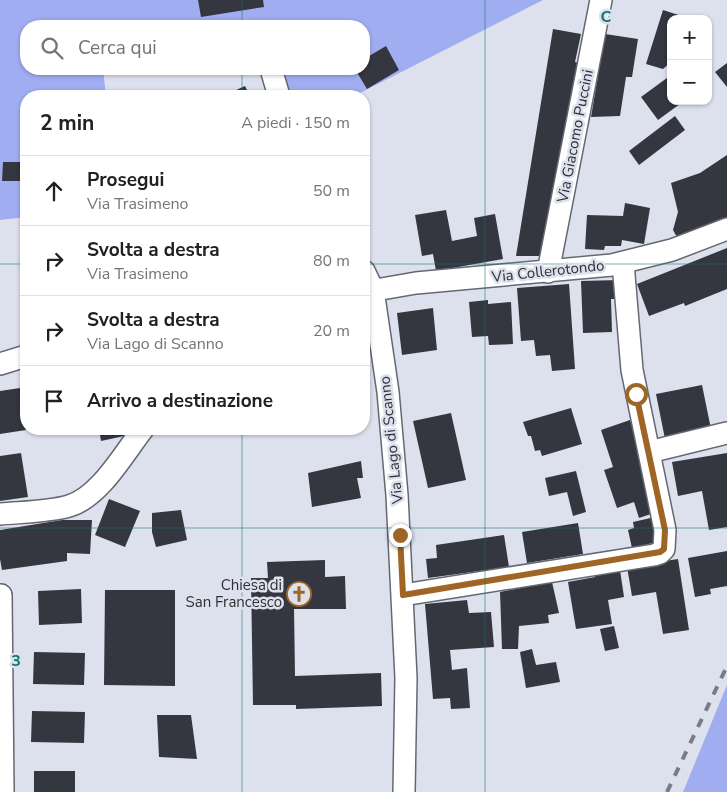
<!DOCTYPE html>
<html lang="it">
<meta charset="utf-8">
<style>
:root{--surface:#fff;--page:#f2f2f2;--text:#202124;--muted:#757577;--line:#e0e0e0}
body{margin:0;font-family:"Nunito Sans",sans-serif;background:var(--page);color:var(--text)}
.controls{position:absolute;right:15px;top:15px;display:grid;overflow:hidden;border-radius:10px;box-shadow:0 1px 4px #0004}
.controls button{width:45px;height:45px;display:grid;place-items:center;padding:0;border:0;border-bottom:1px solid var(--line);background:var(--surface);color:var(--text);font:25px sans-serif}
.stop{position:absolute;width:15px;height:15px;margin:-11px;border:4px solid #9f6524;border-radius:50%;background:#fff}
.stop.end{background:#9f6524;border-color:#fff;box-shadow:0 1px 5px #0008}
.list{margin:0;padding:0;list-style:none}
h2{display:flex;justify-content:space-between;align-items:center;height:65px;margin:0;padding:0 20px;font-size:21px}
h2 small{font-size:16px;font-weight:400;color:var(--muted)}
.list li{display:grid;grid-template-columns:32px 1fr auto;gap:15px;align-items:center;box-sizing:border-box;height:70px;padding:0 20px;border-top:1px solid var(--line)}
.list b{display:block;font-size:19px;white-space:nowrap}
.list p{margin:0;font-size:16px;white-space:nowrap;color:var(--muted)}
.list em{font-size:16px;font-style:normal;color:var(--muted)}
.icon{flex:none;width:28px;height:28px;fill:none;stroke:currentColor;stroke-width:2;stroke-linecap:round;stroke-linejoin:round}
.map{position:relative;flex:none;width:727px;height:792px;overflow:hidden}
.search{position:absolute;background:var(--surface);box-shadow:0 1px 4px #0004;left:20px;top:20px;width:350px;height:55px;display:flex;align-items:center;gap:12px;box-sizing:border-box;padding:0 18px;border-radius:20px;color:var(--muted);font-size:19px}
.panel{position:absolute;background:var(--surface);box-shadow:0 1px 4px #0004;left:20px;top:90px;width:350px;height:345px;border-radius:20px}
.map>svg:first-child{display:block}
.green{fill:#a0adf1}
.building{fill:#343640}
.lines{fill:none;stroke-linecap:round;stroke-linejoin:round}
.minor-casing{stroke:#656873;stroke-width:24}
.minor{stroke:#fff;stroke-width:21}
.rail{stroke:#7a7c84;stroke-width:4;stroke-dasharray:9 9;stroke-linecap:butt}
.route{stroke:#9f6524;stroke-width:6}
.grid{fill:none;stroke:#0f766e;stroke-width:1;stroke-opacity:0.55}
.labels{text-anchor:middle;stroke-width:5;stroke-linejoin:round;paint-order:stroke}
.street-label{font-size:15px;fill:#2f3035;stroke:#dde0ed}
.poi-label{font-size:15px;fill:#2f3035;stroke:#dde0ed;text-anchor:end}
.grid-label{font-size:16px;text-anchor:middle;font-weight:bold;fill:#0f766e;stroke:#dde0ed;stroke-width:5;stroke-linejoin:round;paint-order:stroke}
</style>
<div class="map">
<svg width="727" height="792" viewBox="0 0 727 792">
<rect width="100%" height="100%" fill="#dde0ed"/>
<path class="green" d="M0,0H543L354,96H291L282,69H364V26H26V69H103L106,96H26V217L0,220Z
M727,685V792H683Z"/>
<path class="building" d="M198,0H263L264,7L201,17Z
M663,10L688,18L671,19V62L663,69L646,64Z
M553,29L581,34L575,62L583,64L545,256H516Z
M605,34L638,39L632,77H626L620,116L591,117Z
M386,46L399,70L367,89L355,69H364V59Z
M727,63V87L715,72Z
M671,75V101H684L658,120L641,97Z
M245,86L250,96H223Z
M675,116L685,130L639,165L629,151Z
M727,155V217L678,239L673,230L678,212L671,183L700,173Z
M3,162H26V181H2Z
M625,203L650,208L644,244L622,240L621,246H605L604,250L585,249L587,215L623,216Z
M446,210L452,241L477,236L474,218L495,214L503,259L436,271L433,254L422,256L415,215Z
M727,248V289L685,306L684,303L649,316L637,284Z
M619,280L620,299H611L612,332L583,333L581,281Z
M569,284L575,369L552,371L550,355L536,356L534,340L521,341L517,288Z
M488,300V304L511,302L513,344L489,345L488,336L472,337L469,302Z
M433,308L437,350L402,355L397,313Z
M702,385L711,429L665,439L656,394Z
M20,388L26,430L0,434V391Z
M571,408L582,444L542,456L540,450L535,451L531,436H528L523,422Z
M451,413L466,480L428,488L413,421Z
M630,420L660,511L639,518L634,502L617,508L604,470L613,467L601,430Z
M99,429H123L124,436L101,441Z
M21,453L28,497L0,501V456Z
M727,453V527L709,530L702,491L678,496L672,462Z
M361,461L363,478H357L361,498L312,507L308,473Z
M576,471L586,512L573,516L567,492L549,496L545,478Z
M109,499L140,511L125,547L95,535Z
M181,510L187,540L156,547L152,532V513Z
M655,517L661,541L632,548L628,530L634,528L633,522Z
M62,520H92L90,554L67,553V561L2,570L0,559V530Z
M578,523L583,554L527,563L522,532Z
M504,535L509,567L428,578L426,559L437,558L436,545Z
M727,551V586L710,589L711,594L695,597L688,558Z
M678,559L689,630L663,634L656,592L632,596L627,567Z
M325,560V577L345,576L346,609H294L295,676L381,673L382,706L296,709V705H253L251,578H268L267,562Z
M620,570L624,597L608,600L612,624L576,629L568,582L595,577V574Z
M552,582L559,613L548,615L549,623L519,626L518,649H502L500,592Z
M81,589L82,623L39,625L38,591Z
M105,590H175V686L104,685Z
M467,600L469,613L491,612L494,647L450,650L452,670L467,668L470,708L451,709L450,698L433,699L425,604Z
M614,626L619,648L605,651L600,629Z
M532,649L536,665L556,662L560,682L526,688L520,652Z
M34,652L85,653L84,685L33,684Z
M32,711L85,712L84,743L31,742Z
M157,715H191L197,759L159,757Z
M34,771H75V792H34Z"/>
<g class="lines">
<defs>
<path id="minor" d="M271,69L279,96
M364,271L373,290L388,392L397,495L406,678L404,792
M548,272L601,0
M364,292L416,283L612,265L672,250L727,229
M0,364L26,356
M649,452L727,433
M0,514C21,512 49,512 69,506C100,497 124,453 143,429
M1,595L3,792
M403,595L654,555L660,553L664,549L665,530L632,370L623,263"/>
</defs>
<use href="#minor" class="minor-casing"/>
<use href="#minor" class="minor"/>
<path class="rail" d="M667,792L727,666"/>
</g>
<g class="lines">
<path class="route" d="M400,535L403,595L660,552L664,549L665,530L636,394"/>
</g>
<path class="grid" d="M242,0V26M485,0V792M242,69V96M0,264H26M364,264H727M242,429V792M0,528H727"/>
<defs>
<symbol id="church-ring" viewBox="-11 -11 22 22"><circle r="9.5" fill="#dde0ed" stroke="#9f6524" stroke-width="1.5"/><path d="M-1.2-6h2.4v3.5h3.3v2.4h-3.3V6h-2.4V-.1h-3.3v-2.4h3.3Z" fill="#9f6524"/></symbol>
</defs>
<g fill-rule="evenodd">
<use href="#church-ring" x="285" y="580" width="28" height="28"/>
</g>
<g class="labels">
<g class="street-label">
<text transform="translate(575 136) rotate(-79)" y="5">Via Giacomo Puccini</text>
<text transform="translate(548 271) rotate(-6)" y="5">Via Collerotondo</text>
<text transform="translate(391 440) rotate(-96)" y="5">Via Lago di Scanno</text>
</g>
<g class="poi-label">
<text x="282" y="590">Chiesa di<tspan x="282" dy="17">San Francesco</tspan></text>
</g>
</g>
<g class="grid-label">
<text x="606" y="22">C</text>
<text x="16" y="666">3</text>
</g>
</svg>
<div class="controls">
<button>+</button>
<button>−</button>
</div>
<div class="stop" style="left:636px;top:394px"></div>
<div class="stop end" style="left:400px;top:535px"></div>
<div class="search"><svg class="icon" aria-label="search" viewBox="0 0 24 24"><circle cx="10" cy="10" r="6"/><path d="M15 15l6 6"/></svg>Cerca qui</div>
<section class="panel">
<h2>2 min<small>A piedi · 150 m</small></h2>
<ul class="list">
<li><svg class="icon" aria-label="ahead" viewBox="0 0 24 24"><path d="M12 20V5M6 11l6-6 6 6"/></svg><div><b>Prosegui</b><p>Via Trasimeno</p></div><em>50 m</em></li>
<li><svg class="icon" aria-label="right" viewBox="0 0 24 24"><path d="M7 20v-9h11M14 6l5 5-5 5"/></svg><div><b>Svolta a destra</b><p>Via Trasimeno</p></div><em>80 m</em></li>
<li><svg class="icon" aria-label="right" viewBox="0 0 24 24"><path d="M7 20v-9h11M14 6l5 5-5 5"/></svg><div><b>Svolta a destra</b><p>Via Lago di Scanno</p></div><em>20 m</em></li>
<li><svg class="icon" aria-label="arrive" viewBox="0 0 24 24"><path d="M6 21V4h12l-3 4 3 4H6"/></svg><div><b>Arrivo a destinazione</b></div></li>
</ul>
</section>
</div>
